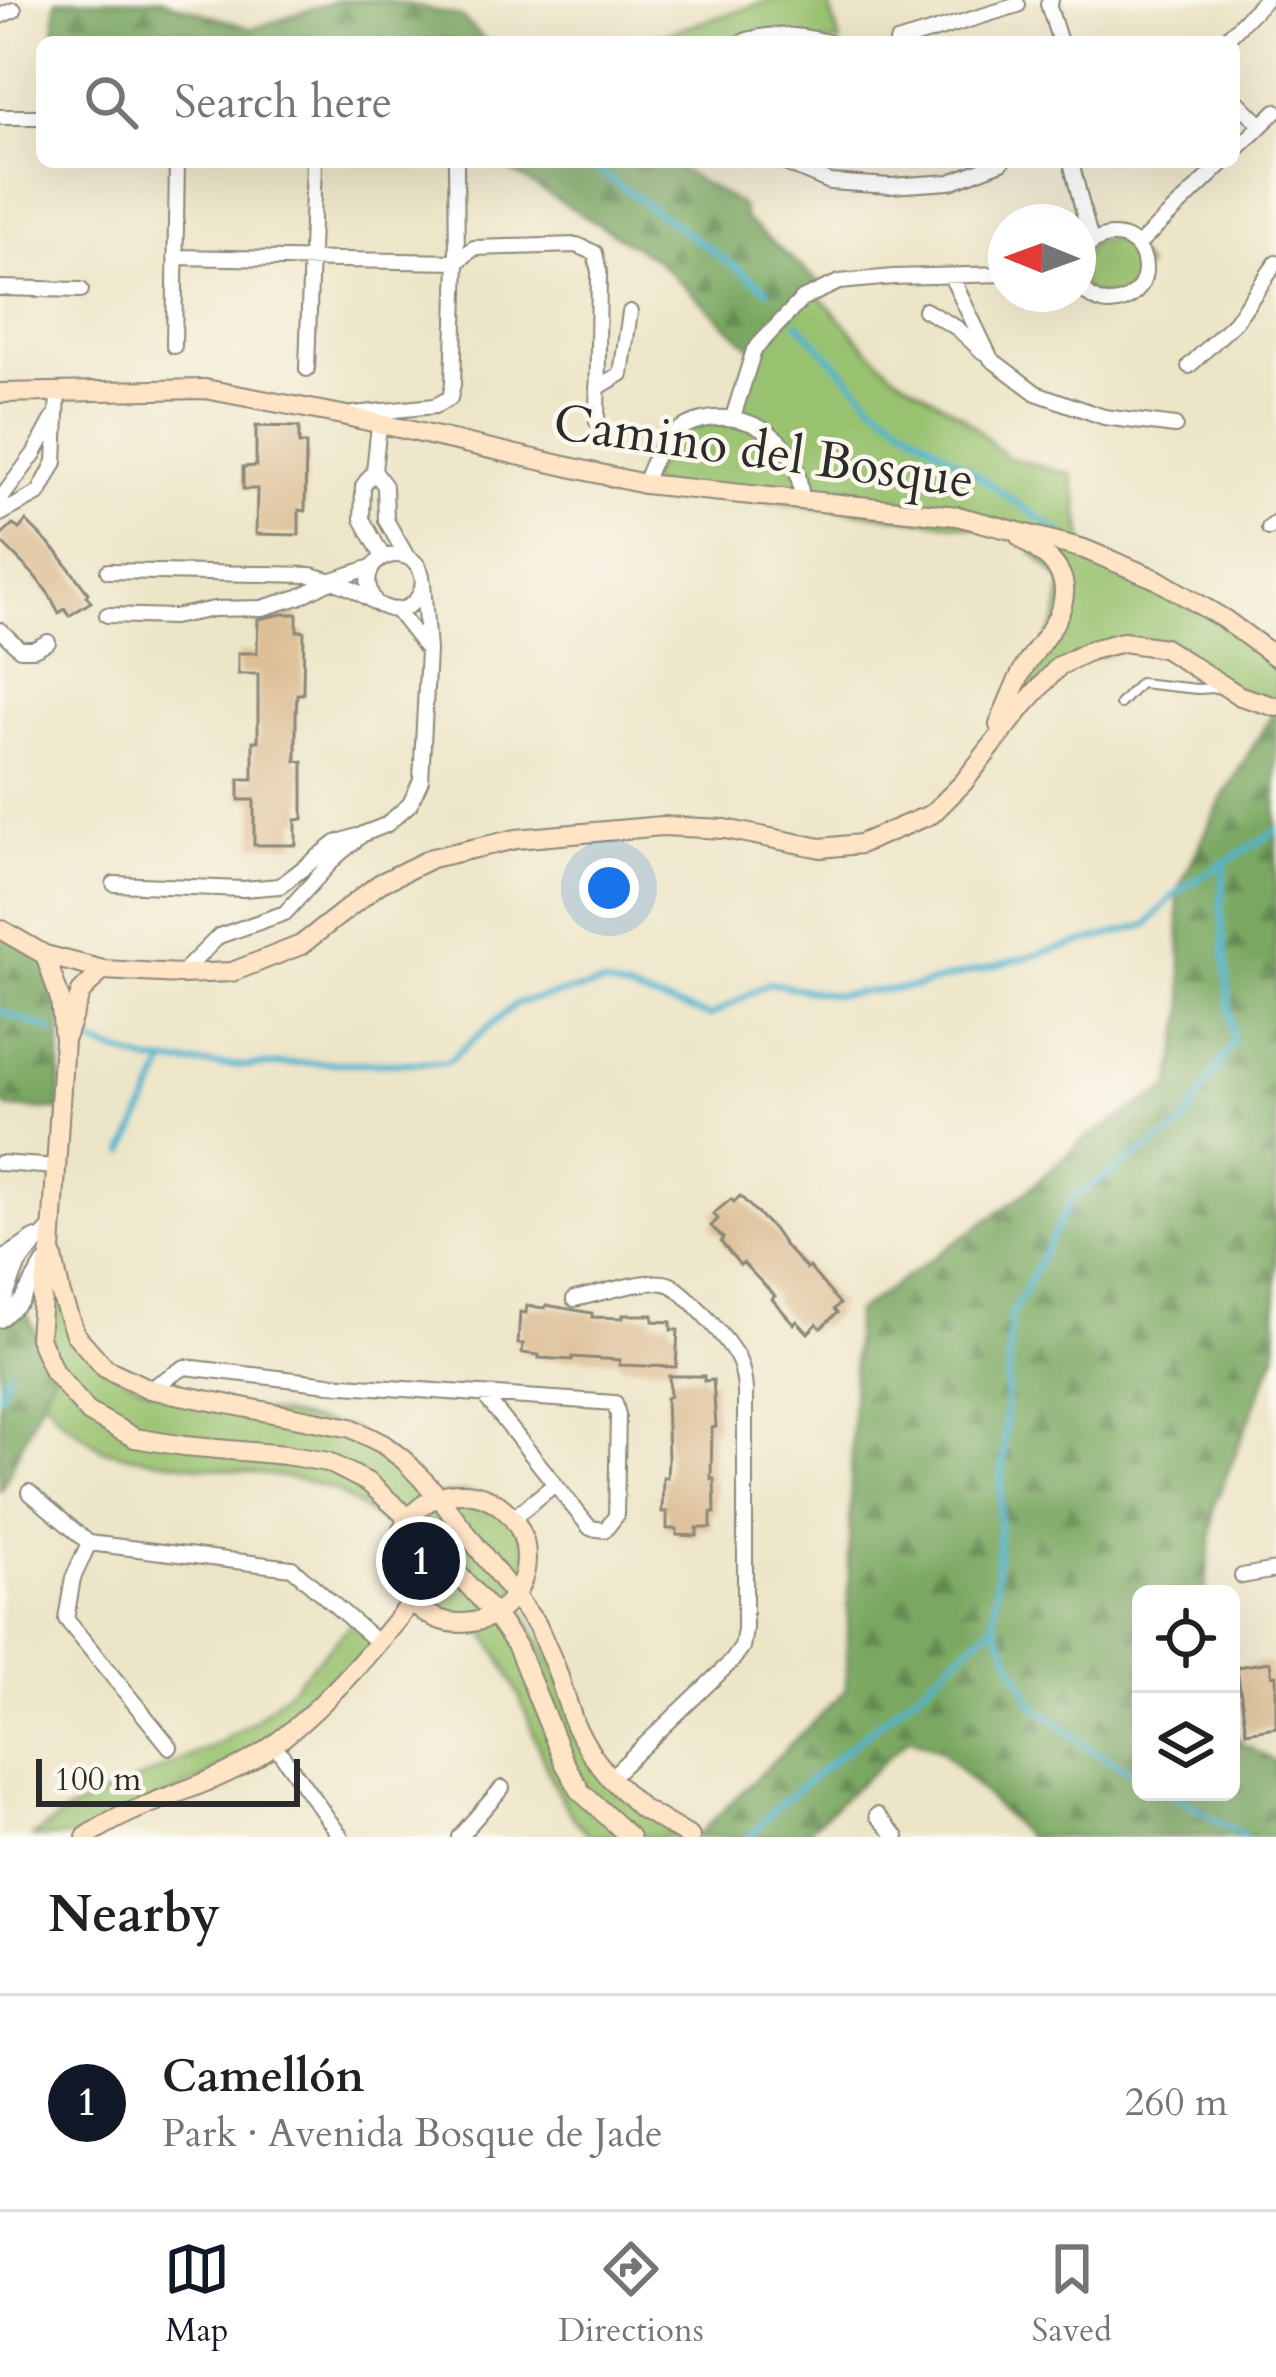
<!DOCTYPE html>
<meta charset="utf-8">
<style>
:root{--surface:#fff;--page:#f6f6f6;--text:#202124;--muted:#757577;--line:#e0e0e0;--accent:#111827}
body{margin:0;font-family:Cardo,serif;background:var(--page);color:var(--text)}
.controls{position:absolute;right:36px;bottom:36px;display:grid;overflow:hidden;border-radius:18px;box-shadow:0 12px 48px #0002}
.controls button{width:108px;height:108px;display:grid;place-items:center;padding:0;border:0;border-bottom:3px solid var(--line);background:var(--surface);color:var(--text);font:60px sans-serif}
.compass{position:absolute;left:988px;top:204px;width:108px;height:108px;border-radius:50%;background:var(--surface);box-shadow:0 12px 48px #0002;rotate:271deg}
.scale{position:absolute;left:36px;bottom:30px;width:264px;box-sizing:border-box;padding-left:12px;border:6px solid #2b2b2b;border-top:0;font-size:33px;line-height:42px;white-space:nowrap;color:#2b2b2b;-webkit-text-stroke:9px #fbf7ec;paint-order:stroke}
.you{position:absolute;left:609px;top:888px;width:42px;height:42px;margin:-30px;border:9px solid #fff;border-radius:50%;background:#1a73e8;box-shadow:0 0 0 18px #1a73e833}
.badge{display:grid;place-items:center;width:78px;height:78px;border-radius:50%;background:var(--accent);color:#fff;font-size:39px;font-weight:700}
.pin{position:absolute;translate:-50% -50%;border:6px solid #fff;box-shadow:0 3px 12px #0006}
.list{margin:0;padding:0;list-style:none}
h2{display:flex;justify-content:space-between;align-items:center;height:156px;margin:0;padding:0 48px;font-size:51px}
h2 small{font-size:39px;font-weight:400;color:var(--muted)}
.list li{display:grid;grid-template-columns:78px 1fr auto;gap:36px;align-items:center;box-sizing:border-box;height:216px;padding:0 48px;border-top:3px solid var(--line)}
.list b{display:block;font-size:45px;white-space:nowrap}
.list p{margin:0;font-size:39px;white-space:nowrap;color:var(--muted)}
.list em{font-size:39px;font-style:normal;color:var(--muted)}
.icon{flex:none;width:66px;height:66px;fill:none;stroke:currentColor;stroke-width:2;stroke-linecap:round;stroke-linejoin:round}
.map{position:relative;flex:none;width:1276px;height:1837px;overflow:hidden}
.search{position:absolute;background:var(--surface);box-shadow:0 12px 48px #0002;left:36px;right:36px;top:36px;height:132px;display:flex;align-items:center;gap:30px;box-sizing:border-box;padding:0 42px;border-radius:18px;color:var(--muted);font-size:45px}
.sheet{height:372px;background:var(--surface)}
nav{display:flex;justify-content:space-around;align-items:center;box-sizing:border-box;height:168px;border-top:3px solid var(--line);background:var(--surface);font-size:33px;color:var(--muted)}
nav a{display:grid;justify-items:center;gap:6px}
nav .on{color:var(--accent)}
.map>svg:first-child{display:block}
.green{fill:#99c26f;stroke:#62764d;stroke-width:3}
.forest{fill:url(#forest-firs);stroke:#526a46;stroke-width:3}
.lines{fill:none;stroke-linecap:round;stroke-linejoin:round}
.stream{stroke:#50b4cf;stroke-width:6}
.building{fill:#ddbe95}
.lane-casing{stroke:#8c8879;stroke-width:12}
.street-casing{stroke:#8c8879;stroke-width:18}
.secondary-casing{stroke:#8c8879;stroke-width:22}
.lane{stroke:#fff;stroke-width:8}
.street{stroke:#fff;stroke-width:14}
.secondary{stroke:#ffe4c6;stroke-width:18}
.labels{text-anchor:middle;stroke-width:9;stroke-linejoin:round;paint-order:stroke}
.street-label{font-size:51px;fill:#2b2b2b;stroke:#fbf7ec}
</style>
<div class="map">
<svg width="1276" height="1837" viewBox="0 0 1276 1837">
<defs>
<pattern id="forest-firs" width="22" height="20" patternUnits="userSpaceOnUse" patternTransform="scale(3)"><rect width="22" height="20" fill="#7aa862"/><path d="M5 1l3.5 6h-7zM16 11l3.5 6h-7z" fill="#648951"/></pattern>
</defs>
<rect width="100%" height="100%" fill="#fbf7ec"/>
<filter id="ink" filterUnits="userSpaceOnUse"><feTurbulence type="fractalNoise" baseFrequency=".00833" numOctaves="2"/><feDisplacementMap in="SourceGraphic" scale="24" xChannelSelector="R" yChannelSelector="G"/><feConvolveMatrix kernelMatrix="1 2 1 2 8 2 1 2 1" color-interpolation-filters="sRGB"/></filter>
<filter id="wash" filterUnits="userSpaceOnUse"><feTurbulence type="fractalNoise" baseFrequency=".004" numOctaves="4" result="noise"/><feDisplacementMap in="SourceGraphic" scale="48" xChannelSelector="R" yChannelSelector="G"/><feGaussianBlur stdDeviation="2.7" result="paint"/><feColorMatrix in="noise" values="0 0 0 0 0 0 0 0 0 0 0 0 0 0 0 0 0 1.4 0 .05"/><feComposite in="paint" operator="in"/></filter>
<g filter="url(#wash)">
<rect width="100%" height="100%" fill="#ede5c7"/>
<path class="green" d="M772,0H828L840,42H639Z
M1123,237L1146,266L1125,302L1085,292L1078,267L1091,242Z
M816,292L867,348L895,374L963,416L1006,457L1071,474L1077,498L1084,549L1276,653V707L1143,644L1059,666L991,747L1057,620L1063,582L1013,532L644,484L675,432L733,417L754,350Z
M51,1251L61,1295L105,1368L149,1389L351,1428L437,1496C447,1495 457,1492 467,1493C503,1495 532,1533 525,1568C523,1578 518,1587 515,1596L556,1668L610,1778L690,1837H592C552,1804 539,1743 519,1696C508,1670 494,1646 477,1623C421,1630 387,1588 399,1534L335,1490L297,1479L134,1457L102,1449L61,1419L43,1397L54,1372L42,1297Z
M354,1621L378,1643L274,1744L98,1830L104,1837H32L71,1810L217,1744L254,1721L286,1693Z"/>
<path class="forest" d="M56,0H162L252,29L338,0H387L460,16L487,42H54Z
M496,162H667L742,206L745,219L826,288L802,299L754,350L655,259Z
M1276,707V1354L1214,1506L1205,1594H1141V1792H1231V1730L1241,1743L1276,1762V1837H1027L940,1750L909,1738L801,1837H696L846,1690L855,1313L1020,1197L1082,1141L1170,1087L1185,1010L1177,892L1221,801Z
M0,929L45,955L60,999V1110L9,1108L0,1101Z
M21,1301L54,1372L0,1493V1320Z"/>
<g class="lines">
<path class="stream" d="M177,39L203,42
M586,162L768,290
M798,323L872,402L1066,537
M0,1011L53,1031
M74,1038L150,1062L247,1066L304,1063H446L517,1003L604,984L710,1016L769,983L834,995L915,987L1147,925L1177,892L1276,831
M125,1152L166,1063
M0,1395L8,1372
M1141,1777L1093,1751L1032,1703L994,1624L1011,1317L1072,1198L1181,1128L1233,1042L1221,908L1225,862
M1168,1792L1244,1837
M750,1837L776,1807L922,1688L994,1624"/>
</g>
<g id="blocks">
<path class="building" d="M256,426L299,427V444H306L305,511L299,510V535L256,534L257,489H243V467L256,466Z
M26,521L57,552L88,593L86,596L91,602L69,616L65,609L59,613L49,594L33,574L0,541V537L13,525L19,529Z
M282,614H297V631H304L303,694H297L296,716V761L303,762V819L296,820V845H254V800H239V779H253V741H258V674H238V653H257L258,619Z
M740,1196L773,1229L785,1246L807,1269L809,1267L840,1304L834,1309L837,1313L821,1328L817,1324L808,1333L797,1321L794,1324L772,1299L775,1296L743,1263L740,1265L721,1242L723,1238L711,1226L718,1219L713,1214L731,1199L734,1202Z
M546,1305L592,1313V1317L623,1318V1315H653V1321L671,1322V1330H678L676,1367L619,1365L620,1360L572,1357V1360L539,1358V1355L522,1353L523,1344H518L520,1312L526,1313L527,1306L545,1308Z
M669,1376H704V1381L713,1380L716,1427L712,1428L711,1479H714L715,1513H711V1528H697V1536L677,1535V1529H667V1512H662L663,1477L667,1478L668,1460L666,1398L670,1396Z
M1270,1662L1272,1676L1276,1675V1727L1246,1732L1237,1667Z"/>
</g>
</g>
<g filter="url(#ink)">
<use href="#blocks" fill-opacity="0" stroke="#8c8879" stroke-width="3"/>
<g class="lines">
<defs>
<path id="lane" d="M1120,704L1140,683L1197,689L1217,688"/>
<path id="street" d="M1051,0L1048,4L1060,42
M0,16L14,10
M742,42C771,31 798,35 828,42
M897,42L1018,5
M1223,42L1265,0
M1234,98L1261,125
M0,117H42
M1234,152L1276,111
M783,162L830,182L890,186L950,182L1002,162
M1071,162L1091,242
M1137,246L1224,162
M175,257L457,262L474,248L577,245L595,253L599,272L597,422
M1078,267C1086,224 1144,227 1145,268C1146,299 1105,316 1085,291C1081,287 1080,280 1078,274
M951,276L991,359L1036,393L1104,417L1175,426
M0,288L81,290
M925,310L957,328L983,352
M174,346L177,162
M1189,366L1235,322L1276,263
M307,369L314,162
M597,388L621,374L630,312
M353,414L435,406L450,398L453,384L457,262L456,162
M733,417L754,350L802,299L839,282L893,277L1006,274
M379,425L374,471L363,486L362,519L383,557
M374,471L385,486L386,520L407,557
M644,484C651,465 657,449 672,435C709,403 774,418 794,462C799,472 800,488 802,499
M0,500L34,454L53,419
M0,514L39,493L55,462L58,391
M1269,528L1276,523
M108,571L311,575C327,579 341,583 356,591C374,601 394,621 414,602C421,595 424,586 422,576C413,536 346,558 376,603
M397,611L425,647
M107,615L173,617L214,609L262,608L299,597L332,580L372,567
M0,630L20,649H34L48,642
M114,884L243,889L280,886L336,843L357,836
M181,974L219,936L285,913L336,857L363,834L386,825L410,804L421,780L428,651L423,582
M0,1163L57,1167
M1,1292L7,1256L34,1238
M574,1299C597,1295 648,1277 668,1284C685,1289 732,1345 739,1361C743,1370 744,1379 745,1389V1630L742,1647L732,1661L610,1778
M0,1311L19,1263L53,1225
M0,1320L21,1301L44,1263
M149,1389L185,1367L329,1384L615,1403L618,1415L616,1516L605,1530L590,1528L484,1395
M29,1492L89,1543L292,1568L378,1643
M513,1518L555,1484
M89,1543L73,1578L66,1619L170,1747
M1242,1576L1276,1570
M274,1744L341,1837
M877,1815L897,1837
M459,1837L502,1788"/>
<path id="secondary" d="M0,393L205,389L342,415L644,484L957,516L1084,549L1156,579L1224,619L1276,657
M999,725C1007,705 1015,682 1027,663C1047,633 1084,595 1051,561C1042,552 1030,545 1020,537
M0,929L45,955L103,970L181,974L232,972L301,945L379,884L432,858L516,839L662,826L725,829L821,848L860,844L932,814L963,783L1023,706L1059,666L1091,650L1123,642L1164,648L1240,696L1276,707
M45,955L60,999L64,1039L51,1251L42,1297L39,1338L54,1372L88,1412L135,1438L184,1446L285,1455L328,1462L369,1483L408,1518L495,1615L517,1646L564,1762L581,1792L630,1837
M66,1035L81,992L103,970
M53,1257L61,1295L75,1334L105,1368L149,1389L351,1428L383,1444L405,1461L438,1496L537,1625L556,1668L575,1726L592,1755L610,1778L641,1808L690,1837
M396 1558a65 65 0 1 1 130 0a65 65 0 1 1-130 0Z
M86,1837C131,1805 188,1793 237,1768C301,1735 367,1658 411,1602"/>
</defs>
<use href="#lane" class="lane-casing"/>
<use href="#street" class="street-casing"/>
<use href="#secondary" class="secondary-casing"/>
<use href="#lane" class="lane"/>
<use href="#street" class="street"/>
<use href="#secondary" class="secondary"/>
</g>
</g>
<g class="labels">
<g class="street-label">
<text transform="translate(764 450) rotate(8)" y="18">Camino del Bosque</text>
</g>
</g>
</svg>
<div class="controls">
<button><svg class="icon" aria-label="locate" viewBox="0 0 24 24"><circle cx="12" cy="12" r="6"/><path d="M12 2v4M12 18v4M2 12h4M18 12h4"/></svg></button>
<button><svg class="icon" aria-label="layers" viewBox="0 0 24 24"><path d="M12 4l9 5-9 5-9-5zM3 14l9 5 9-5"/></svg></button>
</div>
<svg class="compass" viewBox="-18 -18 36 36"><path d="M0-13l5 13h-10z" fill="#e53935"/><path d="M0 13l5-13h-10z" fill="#757577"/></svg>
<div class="scale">100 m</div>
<div class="you"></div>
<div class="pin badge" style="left:421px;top:1561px">1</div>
<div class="search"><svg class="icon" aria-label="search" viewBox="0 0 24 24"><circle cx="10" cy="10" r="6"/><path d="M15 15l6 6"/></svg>Search here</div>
</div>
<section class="sheet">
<h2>Nearby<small></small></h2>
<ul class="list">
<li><span class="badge">1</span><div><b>Camellón</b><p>Park · Avenida Bosque de Jade</p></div><em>260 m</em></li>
</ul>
</section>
<nav>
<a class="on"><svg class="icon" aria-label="map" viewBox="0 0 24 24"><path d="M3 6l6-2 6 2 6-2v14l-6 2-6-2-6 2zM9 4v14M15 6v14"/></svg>Map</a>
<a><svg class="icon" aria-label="directions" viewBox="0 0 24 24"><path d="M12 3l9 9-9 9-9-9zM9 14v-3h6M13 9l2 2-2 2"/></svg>Directions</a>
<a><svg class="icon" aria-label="saved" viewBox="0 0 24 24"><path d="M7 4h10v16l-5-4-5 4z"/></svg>Saved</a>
</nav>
